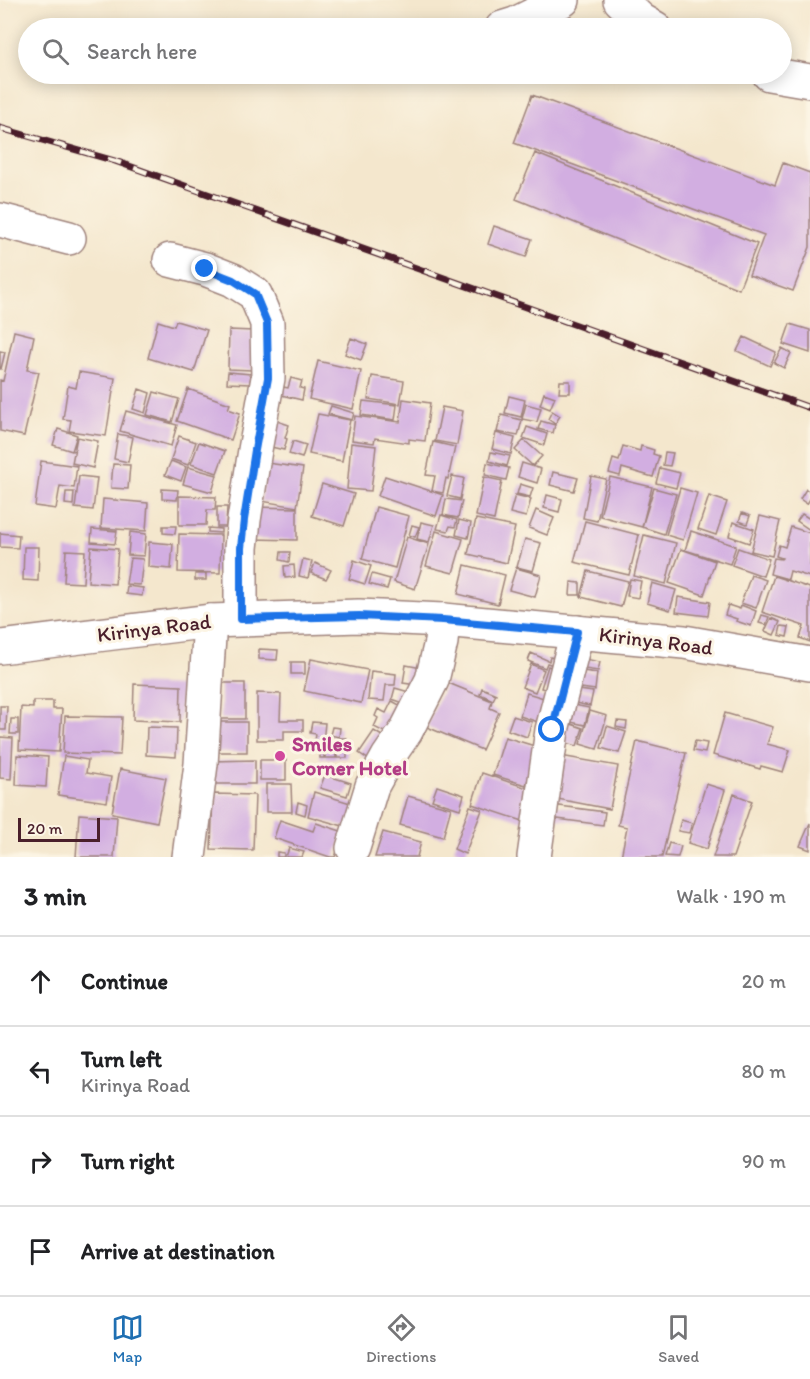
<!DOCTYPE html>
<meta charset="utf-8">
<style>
:root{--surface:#fff;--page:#f2f2f2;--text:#202124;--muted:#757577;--line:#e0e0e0;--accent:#1f6fb2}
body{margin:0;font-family:Itim,sans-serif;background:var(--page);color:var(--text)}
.scale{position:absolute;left:18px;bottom:15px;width:82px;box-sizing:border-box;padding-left:6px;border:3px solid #4a1f2b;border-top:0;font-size:16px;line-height:21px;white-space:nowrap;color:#4a1f2b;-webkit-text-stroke:4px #fcf5e5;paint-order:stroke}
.stop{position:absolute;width:18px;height:18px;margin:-14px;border:4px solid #1a73e8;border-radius:50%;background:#fff}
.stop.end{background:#1a73e8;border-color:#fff;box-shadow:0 2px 6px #0008}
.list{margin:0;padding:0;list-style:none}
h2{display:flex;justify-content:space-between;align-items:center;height:78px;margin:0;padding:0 24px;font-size:26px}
h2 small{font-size:20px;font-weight:400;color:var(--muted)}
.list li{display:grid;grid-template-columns:39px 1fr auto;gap:18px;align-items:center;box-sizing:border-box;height:90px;padding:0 24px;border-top:2px solid var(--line)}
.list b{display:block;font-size:22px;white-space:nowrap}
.list p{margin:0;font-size:20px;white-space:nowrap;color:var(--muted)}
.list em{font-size:20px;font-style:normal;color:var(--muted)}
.icon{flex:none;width:33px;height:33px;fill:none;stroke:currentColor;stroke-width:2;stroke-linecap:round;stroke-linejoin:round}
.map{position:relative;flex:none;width:810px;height:857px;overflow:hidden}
.search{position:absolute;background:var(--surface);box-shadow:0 3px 15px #0003;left:18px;right:18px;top:18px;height:66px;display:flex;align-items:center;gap:15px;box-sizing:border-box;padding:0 21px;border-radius:33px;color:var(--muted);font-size:22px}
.sheet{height:438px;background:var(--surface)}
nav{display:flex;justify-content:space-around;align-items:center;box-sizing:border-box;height:84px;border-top:2px solid var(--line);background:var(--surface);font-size:16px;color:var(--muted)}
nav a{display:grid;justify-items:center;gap:3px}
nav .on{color:var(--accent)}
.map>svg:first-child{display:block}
.building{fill:#d2aee1}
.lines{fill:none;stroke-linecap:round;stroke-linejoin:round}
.minor-casing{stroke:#9f837c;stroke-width:36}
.major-casing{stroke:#9f837c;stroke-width:36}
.minor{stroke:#fff;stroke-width:33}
.major{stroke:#fff;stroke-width:33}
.rail-casing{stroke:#4a1f2b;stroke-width:7}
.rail{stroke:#fcf5e5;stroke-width:4.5;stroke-dasharray:14;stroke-linecap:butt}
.route{stroke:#1a73e8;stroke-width:8}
.hotel-dot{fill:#d1479c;stroke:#fcf5e5;stroke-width:2}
.labels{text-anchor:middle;stroke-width:6;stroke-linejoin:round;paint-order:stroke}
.street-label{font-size:21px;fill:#4a1f2b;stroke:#fcf5e5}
.hotel-label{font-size:21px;font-weight:bold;fill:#b23c85;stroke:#fcf5e5;text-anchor:start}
</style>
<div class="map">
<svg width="810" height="857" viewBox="0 0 810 857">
<rect width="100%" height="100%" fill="#fcf5e5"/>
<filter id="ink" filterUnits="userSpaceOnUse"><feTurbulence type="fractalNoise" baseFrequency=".0167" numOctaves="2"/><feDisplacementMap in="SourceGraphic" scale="12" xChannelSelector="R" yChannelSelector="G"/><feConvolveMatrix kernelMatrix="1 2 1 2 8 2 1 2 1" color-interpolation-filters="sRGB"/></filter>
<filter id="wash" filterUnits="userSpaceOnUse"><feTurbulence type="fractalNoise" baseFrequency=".008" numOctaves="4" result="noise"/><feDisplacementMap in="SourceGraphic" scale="24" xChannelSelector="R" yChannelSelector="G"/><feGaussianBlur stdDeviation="1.35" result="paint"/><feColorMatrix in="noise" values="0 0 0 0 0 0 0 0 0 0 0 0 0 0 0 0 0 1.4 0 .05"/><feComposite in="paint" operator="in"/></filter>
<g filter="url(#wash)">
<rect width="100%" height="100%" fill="#f4e7cd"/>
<g id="blocks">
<path class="building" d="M532,95L775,185L783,163L810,173V247L793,291L749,275L764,235L514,143Z
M535,153L757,244L739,289L516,199Z
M494,226L532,239L526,257L488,244Z
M158,321L174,326L176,321L207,330L194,372L148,358Z
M790,324L810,330V353L783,344Z
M229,330L253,331L252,370L228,369Z
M14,331L34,336L27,370L39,372L24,436L0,431V380L3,381Z
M744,337L776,352L770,366L737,351Z
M351,338L367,344L361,360L345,354Z
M782,348L791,353L784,368L774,363Z
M0,351L5,352L1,369H0Z
M318,361L361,371L353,409L309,399Z
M79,372L115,378L106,436L69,431L71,420L63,419L68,386L76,388Z
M228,372L251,374L250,384L227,383Z
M372,376L404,381L400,404L368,399Z
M291,378L302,381L300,388L304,389L302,400L281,395L283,387L288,388Z
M560,381H570V393H559Z
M139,389L150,393L145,413L133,409Z
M188,389L230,404L228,409L240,413L231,440L177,421Z
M154,392L179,399L172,422L147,415Z
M544,393L555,397L550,409L540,405Z
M509,396L525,400L521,417L505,413Z
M403,399L430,403L425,441L409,439V443L375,438L374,443L352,440L355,416L400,422Z
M363,401L397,405L395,420L361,415Z
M526,404L541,408L537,422L522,419Z
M331,406L354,413L352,420L328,414Z
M442,407L463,411L457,445L435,441Z
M126,411L177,425L171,446L120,431Z
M552,411L560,416L555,424L548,419Z
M318,414L350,420L342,461L309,454Z
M501,415L522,420L518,436L497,432Z
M274,420L289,425L285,438L287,439L284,450L267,446Z
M541,421L555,425L553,433L538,429Z
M527,427L547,434L544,445L523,438Z
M58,429L77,435L72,451L53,445Z
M496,433L515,438L511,454L492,449Z
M118,434L133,437L128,462L114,459Z
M179,436L196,442L188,465L171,459Z
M77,437L98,441L93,468L72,463Z
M524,440L542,456L533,466L515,450Z
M293,441L306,445L302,458L289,454Z
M199,442L225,451L217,473L191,464Z
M433,442L455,447L448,479L446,478L443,493L432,491L435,476L426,475Z
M351,443L376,446L371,491L347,489Z
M623,446L640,451L641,446L654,450L653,454L659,456L653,477L622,468L620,476L609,473L613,459L619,461Z
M491,452L510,456L507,466L489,461Z
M665,452L673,453L670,466L663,465Z
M41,461L77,466L74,488L60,486L56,509L35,506Z
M171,461L186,467L181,481L165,475Z
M267,463L303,468L297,507L261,501Z
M487,463L509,468L506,480L485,475Z
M522,463L541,469L537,483L518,477Z
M113,464L130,465L128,489L111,488Z
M188,467L217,475L212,492L183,484Z
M660,468L680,473L676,488L656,483Z
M553,472L578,478L574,491L550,485Z
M79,476L97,478L93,510L75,508Z
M385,476L443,495L436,516L378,496Z
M452,476L464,478L460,499L447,496Z
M591,476L606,479L597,521L583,518Z
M484,477L502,481L494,520L476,516Z
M610,477L652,487L642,527L600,516Z
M322,484L354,494L344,526L312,516Z
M520,484L533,488L530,497L517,494Z
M654,488L676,494L664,534L642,527Z
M680,488L697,493L683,540L666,535Z
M162,489L178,490L177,500L162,499Z
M806,489L810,492V499L807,504L800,499Z
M66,492H74L73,505L65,504Z
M515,495L531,499L526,517L510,513Z
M547,495L562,499L559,512L544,508Z
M179,496L216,497L215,510H207L206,525H179Z
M709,496L727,502L716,535L698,529Z
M103,499L148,503L146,531L101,528Z
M446,499L462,501L458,518L443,515Z
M217,507H227L226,527H217Z
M252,507L297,508V540L252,539Z
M376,507L409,516L395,568L362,559Z
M536,510L554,518L547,535L529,528Z
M742,513L750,516L747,524L739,521Z
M802,514L810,519V530L797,521Z
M441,515L457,520L455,527L450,526L448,531L437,529Z
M760,516L780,521L772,556L751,551Z
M476,519L515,527L507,563L468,554Z
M459,520L471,523L468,538L456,535Z
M585,521L639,535L629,575L574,562Z
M421,522L434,525L429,542L417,539Z
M733,522L754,529L749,543L729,536Z
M412,525L419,527L415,537L409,535Z
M163,526H176L175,534L163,533Z
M791,527L810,533V577L790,571L788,579L770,574L774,558L781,559L782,558L776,556L779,545L785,547Z
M208,528L221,529V533L208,532Z
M92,529L117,531L115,544L91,542Z
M436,531L463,539L453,573L426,566Z
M691,531L736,546L730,564L685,550Z
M130,532L146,534L144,556L128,555Z
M0,533L19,535L18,548L0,547Z
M179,534L221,535L220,573L178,572Z
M644,535L676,543L666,584L634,576Z
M407,537L429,544L415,589L394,582Z
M525,539L541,543L533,571L517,567Z
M149,542L173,544L171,569L148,567Z
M24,547H39L38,581L23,580Z
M91,547L118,549L115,584L88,582Z
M738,548L769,559L763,576L732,565Z
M681,549L715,561L704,595L669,583Z
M66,550L85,551L83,583L64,582Z
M281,552H290L289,562L280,560Z
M130,558L143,559L140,585L126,584Z
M303,559L312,561L308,578L299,576Z
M354,560L371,566L365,584L349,579Z
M315,563L331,570L326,579L311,573Z
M294,565L295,577L285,578L284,566Z
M465,565L505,575L498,604L458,594Z
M516,568L541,575L535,597L509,590Z
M588,571L628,581L621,607L581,597Z
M195,574H206V580H195Z
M372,574L390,579L387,589L369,584Z
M751,575L766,580L756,608L741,603Z
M774,576L810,588V642L800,638L804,626L762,612Z
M630,579L641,581L638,598L627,596Z
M571,582L580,583V595H570Z
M652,583L676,590L670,610L647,603Z
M127,586L143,588L142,596L126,594Z
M678,597L710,602L708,616L676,612Z
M728,605L740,609L741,605L756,611L751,626L736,621L737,619L725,615Z
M762,615L769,617L766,625L759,623Z
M771,618L780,622L774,635L765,631Z
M781,626L789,627L787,637L779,635Z
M259,649L278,650L277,660L259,659Z
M531,653L549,661L550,657L565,661L563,668L547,663L545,668L528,661Z
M580,658L600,662L598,671L578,668Z
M311,659L368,670L361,703L304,691Z
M291,662H305V674H291Z
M531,664L544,670L535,692L522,687Z
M406,665L427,669L424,686L403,683Z
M548,666L564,671L558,693L541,688Z
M576,670L597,673L595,690L574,687Z
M371,671L396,674L395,685H386L384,701L368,700Z
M446,682L492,701L490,708L499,712L482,750L427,727Z
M221,683H245V719H221Z
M134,684L181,686L180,722L133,720Z
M395,688L416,694L412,706L392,699Z
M482,688L496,694L493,700L480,694Z
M572,689L593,692L590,706L570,702Z
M257,693L281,694L280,720H303V731H284V740H257Z
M527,693L554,701L547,725L520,716Z
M33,701H53V709H62L59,752L19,750L21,707L33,708Z
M392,701L405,708L394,737L374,727L378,718L375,716L378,709L386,713Z
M569,704L589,708L585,725L566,721Z
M0,706H7L6,730H0Z
M590,711L607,716L597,749L580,744Z
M725,713L773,727L767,744L790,750L783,772L761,766L760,769L713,755Z
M65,716L122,717L120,755L63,753Z
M513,716L532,722L527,737L508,730Z
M11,719H18V734H10Z
M617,721L627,722L626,729L616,727Z
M214,722H247V752H214Z
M312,722L325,723L323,742L315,741L316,734L310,733Z
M565,722L583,728L577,746L560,741Z
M607,726L626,732L619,753L601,748Z
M147,727L177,728L176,757L146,755Z
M332,727L340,728L339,737L330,735Z
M374,731L393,743L378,766L359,753Z
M0,737L13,738L11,779L0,778Z
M505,737L538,747L526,785L493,775Z
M337,738H347V758H337Z
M637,741L686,753L662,857H621L627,827L618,825Z
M695,741L707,743L705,753L693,751Z
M325,742H335L336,758H325Z
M320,748H324V758H320Z
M17,755L48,757L46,787L16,785Z
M555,755L618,766L610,809L547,797Z
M64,756L88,760L86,773L111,777L107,802L58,795Z
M255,760V784H212L211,761Z
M260,760H286V780H260Z
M120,769L166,778L157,822L112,813Z
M482,773L533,790L523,821L472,804Z
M325,775L351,783L347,796L320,788Z
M266,784H291L292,812H266Z
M706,784L725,790L707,849L688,843Z
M437,786L464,795L460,809L432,800Z
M314,792L357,805L350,828L308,816Z
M213,794L255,795L253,850L211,849Z
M734,794L752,801L733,857H713Z
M408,796L451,808L443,837L400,825Z
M298,802L307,805L305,815L296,812Z
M552,805L605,812L603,825L550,818Z
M470,806L482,810L465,854L454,849Z
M79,814L117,817L114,857H76Z
M280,820L313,831L316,823L344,832L335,857H330L274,838Z
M681,820L692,823L689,833L678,831Z
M810,823V850L800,846Z
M383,832L421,842L417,857H375Z
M669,843L681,846L678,857L665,856Z
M289,848L304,852L302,857H286Z
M277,852L284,853V857H277Z"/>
</g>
</g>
<g filter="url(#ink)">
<use href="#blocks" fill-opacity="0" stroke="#9f837c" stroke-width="1.5"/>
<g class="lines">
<defs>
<path id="minor" d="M620,0L641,20L655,28
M502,28L515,24L563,0
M769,74L810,81
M0,220L69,238
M170,260L205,269L233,280L255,294L267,323L268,378L255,450L244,520L241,548V619
M353,848L372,786L388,757L406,731L432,680L441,642L443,620
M189,857L201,764L210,621
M534,857L552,730L577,632"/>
<path id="major" d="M0,647L210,621L359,616L443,620L684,642L810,664"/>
</defs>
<use href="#minor" class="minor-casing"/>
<use href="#major" class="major-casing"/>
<use href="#minor" class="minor"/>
<use href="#major" class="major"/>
<defs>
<path id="rail" d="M0,128L115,161L810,408"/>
</defs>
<use href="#rail" class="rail-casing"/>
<use href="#rail" class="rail"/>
</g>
</g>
<g class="lines" filter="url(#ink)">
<path class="route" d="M205,269L233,280L255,294L267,323L268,378L255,450L244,520L241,548V619L359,616L443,620L577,632L552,730"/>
</g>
<circle class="hotel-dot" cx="280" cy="756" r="6"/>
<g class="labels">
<g class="street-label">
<text transform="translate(154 628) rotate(-7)" y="7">Kirinya Road</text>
<text transform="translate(656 641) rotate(7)" y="7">Kirinya Road</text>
</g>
<g class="hotel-label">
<text x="292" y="751">Smiles<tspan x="292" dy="24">Corner Hotel</tspan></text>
</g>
</g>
</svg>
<div class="scale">20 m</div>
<div class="stop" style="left:552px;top:730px"></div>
<div class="stop end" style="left:205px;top:269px"></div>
<div class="search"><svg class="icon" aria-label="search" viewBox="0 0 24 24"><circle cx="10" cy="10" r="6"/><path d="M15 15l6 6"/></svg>Search here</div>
</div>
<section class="sheet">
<h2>3 min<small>Walk · 190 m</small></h2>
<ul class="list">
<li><svg class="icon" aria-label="ahead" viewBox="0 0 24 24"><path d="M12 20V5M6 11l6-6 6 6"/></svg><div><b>Continue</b></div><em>20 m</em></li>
<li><svg class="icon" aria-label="left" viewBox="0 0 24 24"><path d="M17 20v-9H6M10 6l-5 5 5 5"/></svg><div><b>Turn left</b><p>Kirinya Road</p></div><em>80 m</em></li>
<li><svg class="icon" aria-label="right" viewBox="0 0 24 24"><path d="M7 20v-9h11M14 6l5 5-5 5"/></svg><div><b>Turn right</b></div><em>90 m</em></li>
<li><svg class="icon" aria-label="arrive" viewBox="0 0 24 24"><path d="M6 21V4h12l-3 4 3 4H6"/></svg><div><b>Arrive at destination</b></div></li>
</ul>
</section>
<nav>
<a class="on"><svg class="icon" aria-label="map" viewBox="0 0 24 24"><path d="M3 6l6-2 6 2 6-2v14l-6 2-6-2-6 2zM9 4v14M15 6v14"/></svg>Map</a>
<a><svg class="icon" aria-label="directions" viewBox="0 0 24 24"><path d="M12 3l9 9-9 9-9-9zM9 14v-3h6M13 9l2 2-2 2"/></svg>Directions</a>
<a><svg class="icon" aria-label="saved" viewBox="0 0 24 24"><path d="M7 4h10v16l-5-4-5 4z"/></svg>Saved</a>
</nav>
